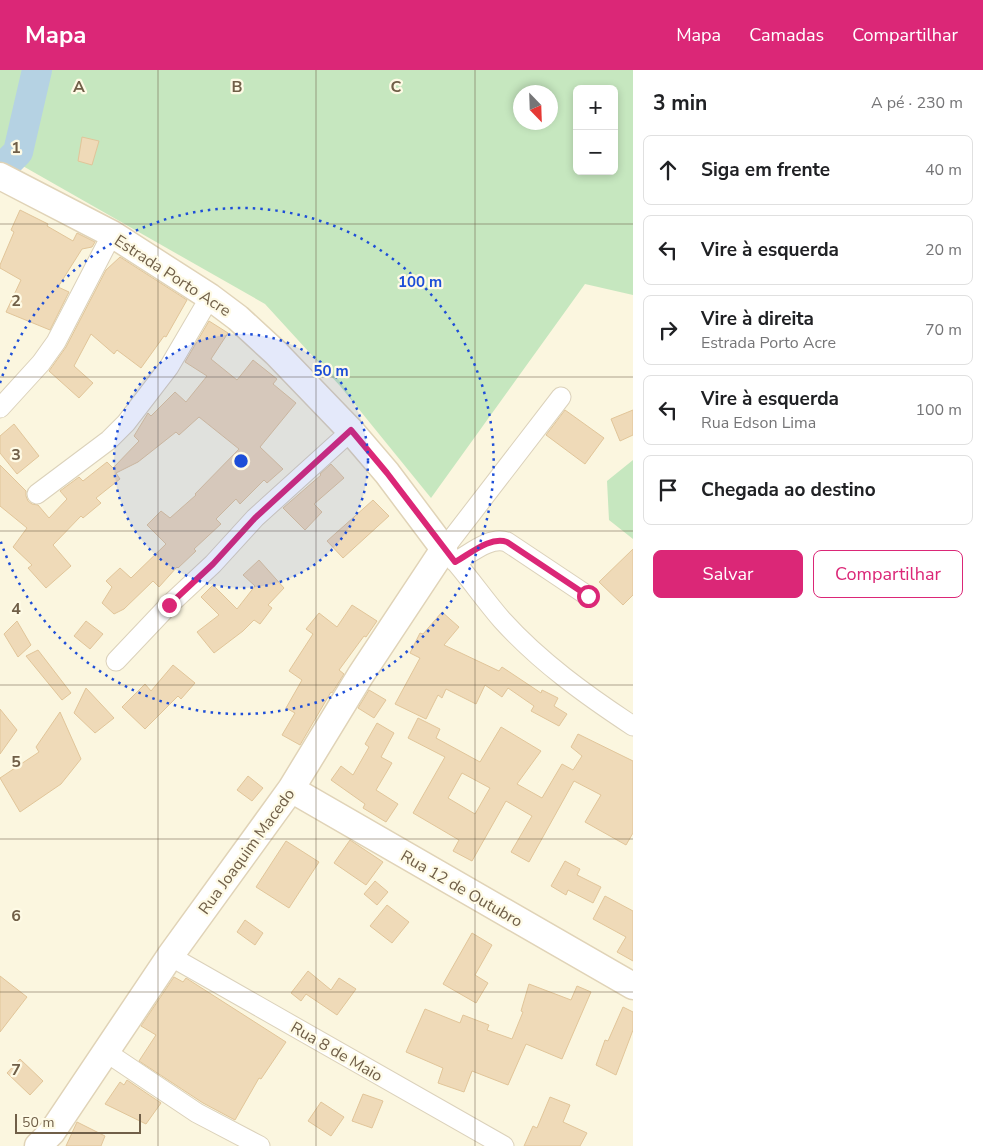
<!DOCTYPE html>
<html lang="pt">
<meta charset="utf-8">
<style>
:root{--surface:#fff;--page:#f2f2f2;--text:#202124;--muted:#757577;--line:#e0e0e0;--accent:#db2777}
body{margin:0;font-family:"Nunito Sans",sans-serif;background:var(--page);color:var(--text)}
.controls{position:absolute;right:15px;top:15px;display:grid;overflow:hidden;border-radius:8px;box-shadow:0 2px 8px #0003}
.controls button{width:45px;height:45px;display:grid;place-items:center;padding:0;border:0;border-bottom:1px solid var(--line);background:var(--surface);color:var(--text);font:25px sans-serif}
.compass{position:absolute;left:513px;top:15px;width:45px;height:45px;border-radius:50%;background:var(--surface);box-shadow:0 2px 8px #0003;rotate:157deg}
.scale{position:absolute;left:15px;bottom:12px;width:126px;box-sizing:border-box;padding-left:5px;border:2px solid #705f48;border-top:0;font-size:14px;line-height:18px;white-space:nowrap;color:#705f48;-webkit-text-stroke:4px #fefae5;paint-order:stroke}
.stop{position:absolute;width:15px;height:15px;margin:-11px;border:4px solid #db2777;border-radius:50%;background:#fff}
.stop.end{background:#db2777;border-color:#fff;box-shadow:0 1px 5px #0008}
.list{margin:0;padding:0;list-style:none}
h2{display:flex;justify-content:space-between;align-items:center;height:65px;margin:0;padding:0 20px;font-size:21px}
h2 small{font-size:16px;font-weight:400;color:var(--muted)}
.list li{display:grid;grid-template-columns:32px 1fr auto;gap:15px;align-items:center;box-sizing:border-box;height:70px;margin:0 10px 10px;padding:0 10px;border:1px solid var(--line);border-radius:8px}
.list b{display:block;font-size:19px;white-space:nowrap}
.list p{margin:0;font-size:16px;white-space:nowrap;color:var(--muted)}
.list em{font-size:16px;font-style:normal;color:var(--muted)}
.actions{display:flex;gap:10px;padding:15px 20px}
.actions a{flex:1;padding:11px 0;border:1px solid var(--accent);border-radius:8px;text-align:center;font-size:18px;color:var(--accent)}
.actions .main{background:var(--accent);color:#fff}
.icon{flex:none;width:28px;height:28px;fill:none;stroke:currentColor;stroke-width:2;stroke-linecap:round;stroke-linejoin:round}
.map{position:relative;flex:none;width:633px;height:1076px;overflow:hidden}
header{display:flex;align-items:center;gap:30px;box-sizing:border-box;height:70px;padding:0 25px;background:var(--accent);color:#fff}
header strong{font-size:24px}
nav{display:flex;gap:28px;margin-inline-start:auto;font-size:18px}
main{display:flex}
aside{flex:1;background:var(--surface)}
.map>svg:first-child{display:block}
.green{fill:#c6e7bf;fill-rule:evenodd}
.lines{fill:none;stroke-linecap:round;stroke-linejoin:round}
.river{stroke:#b5d2e3;stroke-width:30}
.building{fill:#efdab8;stroke:#e1c599;fill-rule:evenodd}
.street-casing{stroke:#dbd1ba;stroke-width:21}
.secondary-casing{stroke:#e0d3b7;stroke-width:29}
.street{stroke:#fff;stroke-width:19}
.secondary{stroke:#fff;stroke-width:26}
.route{stroke:#db2777;stroke-width:6}
.grid{fill:none;stroke:#705f48;stroke-width:1;stroke-opacity:0.55}
.ring{fill:none;stroke:#1d4ed8;stroke-width:2.5;stroke-dasharray:2.5 5}
.labels{text-anchor:middle;stroke-width:4.5;stroke-linejoin:round;paint-order:stroke}
.street-label{font-size:16px;fill:#705f48;stroke:#fefae5}
.grid-label{font-size:16px;text-anchor:middle;font-weight:bold;fill:#705f48;stroke:#fefae5;stroke-width:4.5;stroke-linejoin:round;paint-order:stroke}
.centre{fill:#1d4ed8;stroke:#fefae5;stroke-width:2.5}
.ring-label{font-size:15px;text-anchor:middle;font-weight:bold;fill:#1d4ed8;stroke:#fefae5;stroke-width:4.5;stroke-linejoin:round;paint-order:stroke}
</style>
<header>
<strong>Mapa</strong>
<nav><a>Mapa</a><a>Camadas</a><a>Compartilhar</a></nav>
</header>
<main>
<div class="map">
<svg width="633" height="1076" viewBox="0 0 633 1076">
<rect width="100%" height="100%" fill="#fbf6df"/>
<path class="green" d="M0,0H633V225L585,214L431,428L340,316L265,234L0,83ZM577,19H614V101H577ZM520,22H550V52H520Z
M633,390V469L609,450L607,411Z"/>
<g class="lines">
<path class="river" d="M0,100L18,82L37,0"/>
</g>
<path class="building" d="M82,67L99,71L92,95L78,91Z
M20,140L48,154L47,156L73,171L77,163L95,172L92,177L82,179L58,217L69,222L50,260L6,242L21,210L0,198V195L14,162L11,160Z
M120,187L187,230L166,267L164,266L141,298L117,280L114,284L91,264L74,296L93,313L79,328L49,301L66,277L106,200Z
M209,251L228,263L211,289L237,310L253,290L277,309L273,314L296,333L260,377L283,399L267,413L264,410L240,434L236,429L216,449L221,454L194,479L196,481L178,498L177,497L159,517L153,511L124,539L114,544L102,533L112,517L106,511L120,498L131,508L166,474L147,455L161,441L170,448L196,425L195,424L239,379L199,347L179,365L176,362L138,392L116,403L120,409L96,428L101,433L83,448L81,446L53,475L71,496L46,518L28,498L32,495L13,477L27,458L0,436V395L26,421V426L28,431L32,434L38,435L49,448L67,429L60,421L79,407L83,411L107,392L113,398L139,371L134,366L148,343L151,346L175,322L186,332L207,306L185,292Z
M565,340L604,368L585,394L546,365Z
M633,340V365L620,371L611,349Z
M14,354L39,386L17,404L0,383V366Z
M331,394L344,408L314,434L322,442L305,460L283,438L321,405L320,404Z
M373,430L389,446L343,488L327,471Z
M633,479V525L623,535L599,512Z
M259,490L284,518L268,535L272,538L260,554L254,550L243,561L214,583L197,562L219,545L201,527L213,515L237,539L255,516L243,505Z
M352,535L377,551L366,567L364,566L339,600L344,604L332,623L331,622L300,675L282,665L295,643L286,638L302,610L289,601L313,564L306,559L319,543L337,557Z
M442,542L459,557L444,575L499,601L502,597L541,623L542,620L558,628L554,636L567,644L559,656L531,641L534,636L508,618L502,627L485,615L476,634L446,619L442,628L438,625L426,649L395,634L420,588L410,583L420,563L423,564Z
M17,551L31,575L18,587L4,564Z
M86,551L103,564L90,579L74,566Z
M38,580L71,623L62,630L26,586Z
M173,595L195,613L181,629L178,626L145,659L122,637L145,614L151,621Z
M86,618L114,648L95,663L74,643Z
M369,620L386,630L374,648L358,638Z
M0,639L17,660L0,684Z
M60,642L81,689L61,714L20,742L0,708L39,682L36,677Z
M418,648L440,659L436,668L480,692L501,657L541,681L517,714L542,728L562,694L573,700L582,686L571,677L578,664L633,691V763L626,775L585,752L601,725L574,711L529,792L511,782L532,746L506,731L472,791L453,781L459,770L413,743L445,687L408,668ZM462,703L490,718L475,744L448,728Z
M377,653L394,663L381,687L392,693L376,720L398,734L386,752L363,738L365,734L331,710L341,696L353,705L369,677L365,674Z
M248,706L263,718L252,731L237,720Z
M350,770L383,792L366,815L334,793Z
M286,771L319,792L289,838L256,817Z
M565,791L580,799L577,805L601,817L593,833L568,820L566,825L551,816Z
M375,811L388,822L377,835L364,824Z
M605,826L633,841V891L617,882L626,867L593,849Z
M387,835L409,852L392,873L370,856Z
M245,850L263,863L255,875L237,862Z
M472,863L492,875L475,905L488,913L476,933L443,914Z
M308,901L331,920L339,908L356,919L337,945L306,924L301,931L291,923Z
M0,906L27,927L0,962Z
M174,907L183,912L186,908L286,972L261,1009L259,1008L235,1050L203,1033L139,991L156,965L141,956Z
M529,914L571,930L577,916L591,922L562,989L526,974L508,1015L472,1001L464,1022L438,1013L443,998L406,982L425,939L460,953L463,945L489,955L487,960L512,969L523,942L521,941Z
M623,937L633,942V960L616,1005L596,995L605,970L608,971Z
M20,989L43,1011L30,1025L7,1003Z
M127,1010L161,1033L146,1054L105,1034L120,1012L124,1015Z
M363,1024L383,1031L372,1058L352,1051Z
M550,1027L570,1035L563,1052L587,1063L580,1076H524L533,1056L537,1058Z
M321,1032L344,1047L331,1066L308,1051Z
M77,1052L105,1066L101,1076H66Z"/>
<g class="lines">
<defs>
<path id="street" d="M561,327L444,479C465,501 482,527 502,550C540,592 586,625 633,656
M0,338L41,293L56,272L112,164
M37,424L109,370L126,353L169,297L210,227
M455,492C470,484 490,466 507,472L588,526
M116,591L169,535L213,494L255,448L351,361
M170,886L504,1076
M106,982L197,1043L260,1076"/>
<path id="secondary" d="M0,106L112,164L210,227L238,248L276,283L351,361L387,403L444,479L360,606L291,719L170,886L52,1062L38,1076
M291,719L633,916"/>
</defs>
<use href="#street" class="street-casing"/>
<use href="#secondary" class="secondary-casing"/>
<use href="#street" class="street"/>
<use href="#secondary" class="secondary"/>
</g>
<g class="lines">
<path class="route" d="M169,535L213,494L255,448L351,360L387,403L455,492C470,484 490,466 507,472L588,526"/>
</g>
<path class="grid" d="M158,0V1076M316,0V1076M475,0V1076M0,154H633M0,307H633M0,461H633M0,615H633M0,769H633M0,922H633"/>
<circle cx="241" cy="391" r="127" fill="#1d4ed8" fill-opacity=".12"/>
<g class="ring">
<circle cx="241" cy="391" r="127"/>
<path d="M0 313A253 253 0 1 1 0 469"/>
</g>
<g class="labels">
<g class="street-label">
<text transform="translate(173 205) rotate(33)" y="6">Estrada Porto Acre</text>
<text transform="translate(246 781) rotate(-54)" y="6">Rua Joaquim Macedo</text>
<text transform="translate(462 818) rotate(30)" y="6">Rua 12 de Outubro</text>
<text transform="translate(337 981) rotate(30)" y="6">Rua 8 de Maio</text>
</g>
</g>
<g class="grid-label">
<text x="79" y="22">A</text>
<text x="237" y="22">B</text>
<text x="396" y="22">C</text>
<text x="16" y="83">1</text>
<text x="16" y="236">2</text>
<text x="16" y="390">3</text>
<text x="16" y="544">4</text>
<text x="16" y="697">5</text>
<text x="16" y="851">6</text>
<text x="16" y="1005">7</text>
</g>
<circle cx="241" cy="391" r="8" class="centre"/>
<g class="ring-label">
<text x="420" y="217">100 m</text>
<text x="331" y="306">50 m</text>
</g>
</svg>
<div class="controls">
<button>+</button>
<button>−</button>
</div>
<svg class="compass" viewBox="-18 -18 36 36"><path d="M0-13l5 13h-10z" fill="#e53935"/><path d="M0 13l5-13h-10z" fill="#757577"/></svg>
<div class="scale">50 m</div>
<div class="stop" style="left:588px;top:526px"></div>
<div class="stop end" style="left:169px;top:535px"></div>
</div>
<aside>
<h2>3 min<small>A pé · 230 m</small></h2>
<ul class="list">
<li><svg class="icon" aria-label="ahead" viewBox="0 0 24 24"><path d="M12 20V5M6 11l6-6 6 6"/></svg><div><b>Siga em frente</b></div><em>40 m</em></li>
<li><svg class="icon" aria-label="left" viewBox="0 0 24 24"><path d="M17 20v-9H6M10 6l-5 5 5 5"/></svg><div><b>Vire à esquerda</b></div><em>20 m</em></li>
<li><svg class="icon" aria-label="right" viewBox="0 0 24 24"><path d="M7 20v-9h11M14 6l5 5-5 5"/></svg><div><b>Vire à direita</b><p>Estrada Porto Acre</p></div><em>70 m</em></li>
<li><svg class="icon" aria-label="left" viewBox="0 0 24 24"><path d="M17 20v-9H6M10 6l-5 5 5 5"/></svg><div><b>Vire à esquerda</b><p>Rua Edson Lima</p></div><em>100 m</em></li>
<li><svg class="icon" aria-label="arrive" viewBox="0 0 24 24"><path d="M6 21V4h12l-3 4 3 4H6"/></svg><div><b>Chegada ao destino</b></div></li>
</ul>
<div class="actions"><a class="main">Salvar</a><a>Compartilhar</a></div>
</aside>
</main>
